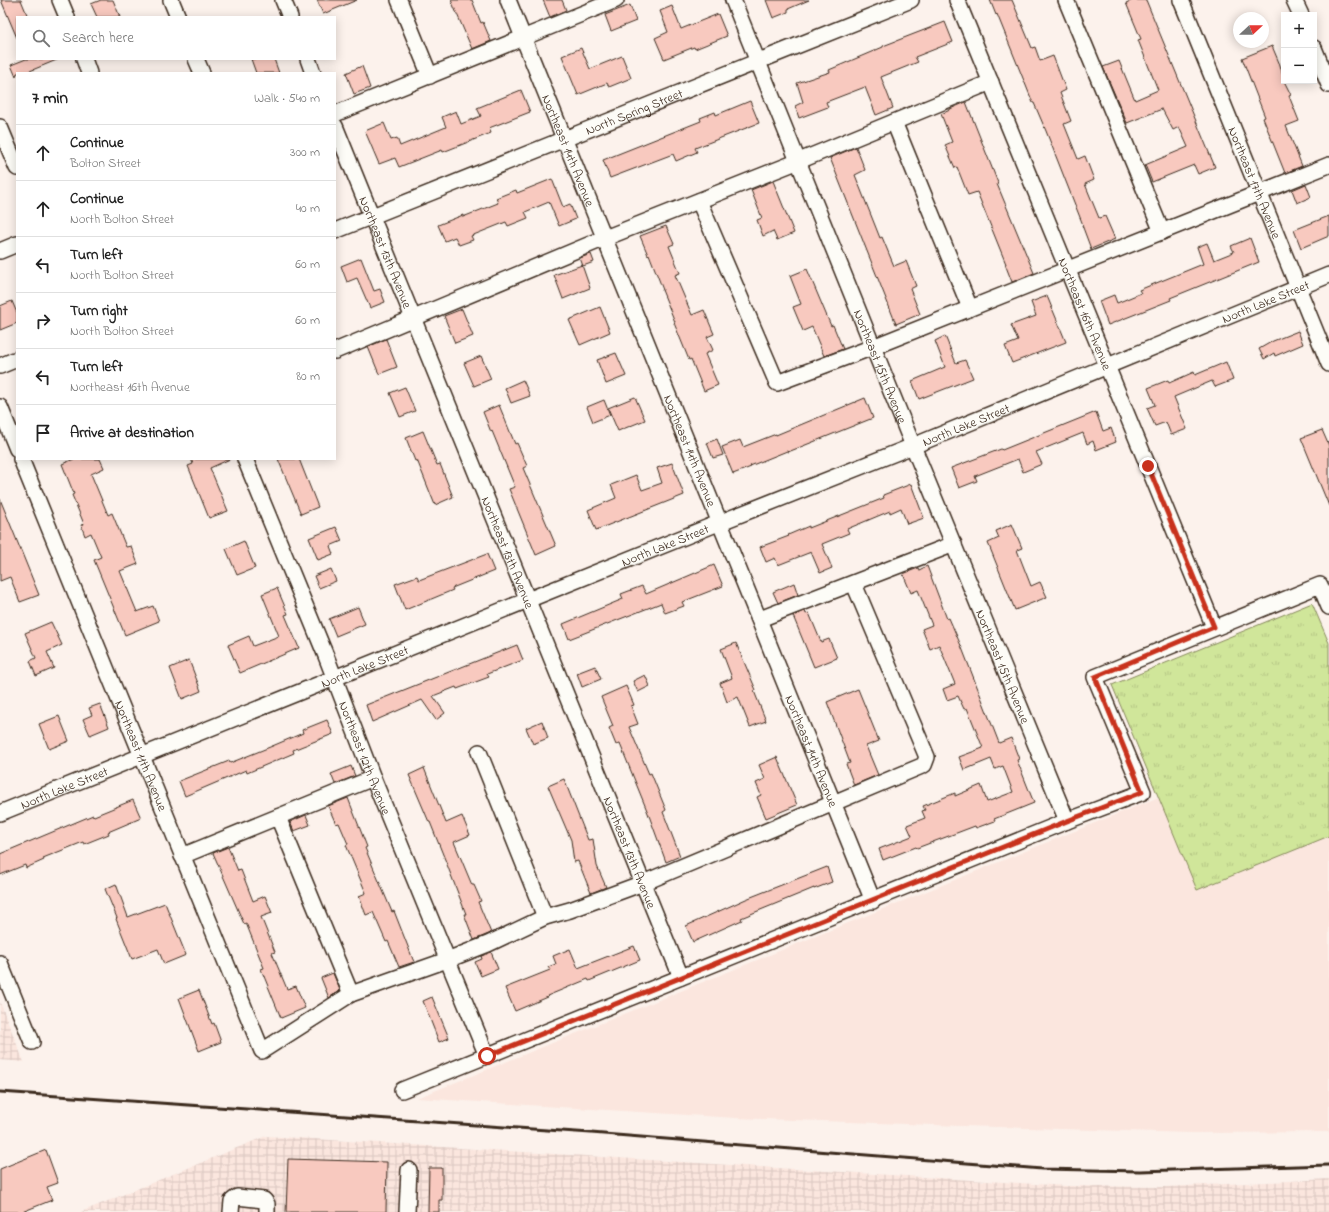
<!DOCTYPE html>
<meta charset="utf-8">
<style>
:root{--surface:#fff;--page:#f2f2f2;--text:#222;--muted:#767676;--line:#e0e0e0}
body{margin:0;font-family:"Indie Flower",sans-serif;background:var(--page);color:var(--text)}
.controls{position:absolute;right:12px;top:12px;display:grid;overflow:hidden;border-radius:0px;box-shadow:0 2px 10px #0003}
.controls button{width:36px;height:36px;display:grid;place-items:center;padding:0;border:0;border-bottom:1px solid var(--line);background:var(--surface);color:var(--text);font:20px sans-serif}
.compass{position:absolute;left:1233px;top:12px;width:36px;height:36px;border-radius:50%;background:var(--surface);box-shadow:0 2px 10px #0003;rotate:68deg}
.stop{position:absolute;width:12px;height:12px;margin:-9px;border:3px solid #c8321e;border-radius:50%;background:#fff}
.stop.end{background:#c8321e;border-color:#fff;box-shadow:0 1px 4px #0008}
.list{margin:0;padding:0;list-style:none}
h2{display:flex;justify-content:space-between;align-items:center;height:52px;margin:0;padding:0 16px;font-size:17px}
h2 small{font-size:13px;font-weight:400;color:var(--muted)}
.list li{display:grid;grid-template-columns:26px 1fr auto;gap:12px;align-items:center;box-sizing:border-box;height:56px;padding:0 16px;border-top:1px solid var(--line)}
.list b{display:block;font-size:15px;white-space:nowrap}
.list p{margin:0;font-size:13px;white-space:nowrap;color:var(--muted)}
.list em{font-size:13px;font-style:normal;color:var(--muted)}
.icon{flex:none;width:22px;height:22px;fill:none;stroke:currentColor;stroke-width:2;stroke-linecap:round;stroke-linejoin:round}
.map{position:relative;flex:none;width:1329px;height:1212px;overflow:hidden}
.search{position:absolute;background:var(--surface);box-shadow:0 2px 10px #0003;left:16px;top:16px;width:320px;height:44px;display:flex;align-items:center;gap:10px;box-sizing:border-box;padding:0 14px;border-radius:0px;color:var(--muted);font-size:15px}
.panel{position:absolute;background:var(--surface);box-shadow:0 2px 10px #0003;left:16px;top:72px;width:320px;height:388px;border-radius:0px}
.map>svg:first-child{display:block}
.built{fill:#fbe6de}
.industrial{fill:url(#industrial-grid)}
.grass{fill:url(#grass-tufts);stroke:#86885c}
.building{fill:#f8c9bf;stroke:#3b2a1e}
.lines{fill:none;stroke-linecap:round;stroke-linejoin:round}
.minor-casing{stroke:#3b2a1e;stroke-width:18}
.minor{stroke:#fdfcf7;stroke-width:15}
.rail{stroke:#3b2a1e;stroke-width:3}
.route{stroke:#c8321e;stroke-width:5}
.labels{text-anchor:middle;stroke-width:3.5;stroke-linejoin:round;paint-order:stroke}
.street-label{font-size:13px;fill:#3b2a1e;stroke:#fdfcf7}
</style>
<div class="map">
<svg width="1329" height="1212" viewBox="0 0 1329 1212">
<defs>
<pattern id="industrial-grid" width="8" height="8" patternUnits="userSpaceOnUse"><rect width="8" height="8" fill="#fbe6de"/><path d="M0 4h8M4 0v8" fill="none" stroke="#d8c5be"/></pattern>
<pattern id="grass-tufts" width="24" height="20" patternUnits="userSpaceOnUse"><rect width="24" height="20" fill="#d0e69a"/><path d="M3 7l-1-3M5 7V3M7 7l1-3M15 17l-1-3M17 17v-4M19 17l1-3" fill="none" stroke="#b4c584"/></pattern>
</defs>
<rect width="100%" height="100%" fill="#fcf2ec"/>
<filter id="ink" filterUnits="userSpaceOnUse"><feTurbulence type="fractalNoise" baseFrequency=".025" numOctaves="2"/><feDisplacementMap in="SourceGraphic" scale="8" xChannelSelector="R" yChannelSelector="G"/><feConvolveMatrix kernelMatrix="1 2 1 2 8 2 1 2 1" color-interpolation-filters="sRGB"/></filter>
<g filter="url(#ink)">
<path class="built" d="M1329,727V1132L1191,1133L962,1126L736,1118L417,1098L1159,797Z"/>
<path class="industrial" d="M0,1002L24,1062L0,1060Z
M266,1136L1067,1186L1166,1187L1329,1179V1212H81Z"/>
<path class="grass" d="M1312,603L1329,643V836L1197,890L1112,685Z"/>
<path class="building" d="M1,0H21L28,17H17V38Z
M101,0H113L120,17H97L91,4Z
M317,0H357L323,14Z
M451,0H472L481,23L483,22L491,41L472,49Z
M543,0H562L566,10L550,17Z
M766,0H809L788,9V12L773,18Z
M990,0H1012L1032,48L1035,47L1040,61L1053,56L1066,90L1060,93L1071,121L1064,124L1078,159L1085,156L1094,180L1085,184L1099,218L1105,216L1115,239L1091,249L1082,225H1083L1046,131L1034,103H1033L997,14L996,15Z
M1133,0H1146L1215,167L1198,174L1194,165L1152,182L1145,165L1188,147L1179,127L1173,130L1162,109L1127,123L1103,67L1119,61L1135,100L1158,90L1138,40L1141,39L1126,3Z
M630,5L636,21L611,31L605,15Z
M672,6L681,29L718,14L727,36L695,49L694,47L664,59L655,38L668,32L660,11Z
M945,22L953,42L915,57L918,62L881,77L893,108L876,115L865,87L826,102L828,107L799,118L795,106L803,102L797,83L830,72L829,70L883,47V46Z
M1272,46L1280,65L1284,81L1291,95L1289,96L1299,121L1286,126L1302,166L1285,173L1263,118L1265,117L1242,58Z
M581,48L590,69L622,56L631,78L609,87L607,83L578,95L562,56Z
M26,59H59L25,73H17L16,77L11,65Z
M251,59H274L279,73H256Z
M362,66L370,88L354,94L346,73Z
M521,90L530,112L489,128L491,133L443,152L442,150L399,167L395,158L379,164L365,131L384,123L391,140L397,138L400,146L446,127L442,117L456,111L461,124L481,116L477,108Z
M750,101L759,123L695,148L697,152L676,161L673,154L610,178L603,160L701,121L700,118L715,112L716,115Z
M966,102L998,183L997,184L1034,273L1012,282L1005,264H1006L977,192L968,195L957,167L955,168L945,145L952,142L941,114L950,110V109Z
M856,147L865,170L855,175L880,238L882,237L894,266L906,261L916,286L910,289L920,314L896,324L830,158Z
M552,179L563,207L570,204L576,219L559,226L549,202L525,212L528,218L508,226L506,222L471,236L473,240L459,245L455,237L445,241L438,225L463,215V217L498,203L496,198L516,190L517,193Z
M773,181L794,233L777,240L773,231L763,236L757,220L762,218L751,190Z
M1306,184L1311,197L1297,203L1292,190Z
M1329,216V236L1301,248L1294,230Z
M666,226L674,244L669,246L680,273L675,275L692,315L704,310L714,334L707,337L713,350L705,354L718,385L704,391L691,359L689,360L674,323L675,322L662,290H663L649,254L648,255L640,236Z
M1250,238L1259,262L1170,298L1171,300L1108,325L1099,301L1114,295L1117,303L1141,293L1139,290L1203,264L1197,247L1207,243L1214,260L1234,252L1231,246Z
M591,254L594,262L583,266L580,258Z
M361,258L374,291L380,289L385,302L370,308L357,278L347,282L341,266Z
M582,265L590,288L563,299L554,275Z
M807,269L831,326L833,325L843,349L824,356L812,327L803,331L793,307L801,304L790,276Z
M1047,296L1066,342L1012,363L1005,346L1018,341L1011,325L1036,316L1031,302Z
M12,301L17,313V323L0,330V306Z
M600,307L610,332L580,345L569,320Z
M462,309L473,336L455,343L444,316Z
M1298,331L1303,344L1275,356L1274,353L1264,359L1259,349L1273,341Z
M945,336L956,363L965,360L973,378L919,399L912,381L945,367L935,341Z
M386,339L397,367L379,374L368,347Z
M616,353L626,376L606,384L597,360Z
M481,356L491,379L474,386L464,363Z
M1226,362L1233,380L1215,387L1212,381L1174,397L1187,429L1171,435L1166,422L1155,426L1147,408L1155,405L1148,388L1168,380L1169,383L1194,372L1195,375Z
M523,380L530,396L511,403L505,388Z
M405,387L415,411L400,417L390,393Z
M635,397L645,420L618,431L608,408Z
M865,398L873,418L788,452L787,451L750,466L751,467L733,474L722,447L740,440L743,447L776,434V435Z
M604,400L610,415L593,422L587,407Z
M499,405L515,444L517,443L527,466L523,468L556,546L536,555L509,489L515,487L492,431L491,432L483,412Z
M1096,412L1103,431L1111,428L1116,442L1096,450L1093,441L1087,444L1083,433L1036,452L1042,464L1023,472L1018,459L975,476L977,481L959,488L951,468L1001,449L1002,450Z
M1322,430L1329,446V506L1301,438Z
M423,431L437,465L440,464L453,497L435,505L417,460L415,461L406,438Z
M717,439L723,455L713,458L707,443Z
M74,459H100L104,468L91,474L108,515L112,513L126,547L131,546L138,564L120,571L137,612L153,606L159,621L125,635L94,560L101,557L91,533L85,536L81,525L84,524L72,495L74,494L62,464Z
M191,459H230L210,468L228,511L209,518L188,466L193,464Z
M278,459H299L318,507L301,514Z
M672,463L684,495L596,530L588,510L616,498L611,485L636,475L642,490L662,483L657,468Z
M911,484L924,518L907,524L901,508L890,513V511L847,529L849,533L822,544L832,568L820,573L811,552L778,565L775,558L766,562L760,547L789,536L788,535L809,526V528L884,498L883,495Z
M0,499L39,595L20,602L10,577L0,581Z
M1012,524L1022,548L1017,550L1031,586L1040,582L1047,597L1015,610L988,543L999,538L996,531Z
M336,527L342,541L330,546L333,554L318,560L309,538Z
M244,541L255,568L237,575L226,549Z
M487,554L494,571L452,588L453,590L405,610L395,584L417,576L419,580Z
M714,565L723,586L682,602L684,606L665,613L661,603L569,639L563,624L623,599L621,594L642,586L646,594Z
M927,566L947,619L949,618L962,648L999,743L1011,738L1019,759L1017,760L1034,803L994,819L995,821L976,828L975,826L917,848L916,847L883,860L879,849L912,836L907,825L925,818L922,811L925,810L923,806L955,793V796L981,785L987,802L1013,792L1003,766L995,769L991,759L964,770L959,757L983,748L967,708L964,709L958,696L947,700L943,689L955,684L939,645L930,649L922,629L932,625L918,590L911,593L903,574L918,568L919,570Z
M331,569L336,581L319,588L314,576Z
M794,583L798,595L778,603L773,592Z
M277,588L288,614L285,615L299,648L240,673L228,645L249,636L253,646L279,636L262,594Z
M358,607L365,624L336,636L329,619Z
M805,611L806,614L809,613L821,642L829,639L837,658L814,667L793,616Z
M51,622L62,645L47,652L54,668L36,676L30,661L36,658L25,633Z
M736,643L756,690L754,691L766,721L750,727L738,697L727,702L720,683L732,678L721,649Z
M517,645L523,660L487,674L489,677L457,689L456,687L433,696L445,713L436,720L422,700L372,722L366,705Z
M189,660L201,691L182,699L170,668Z
M595,666L601,679L582,687L577,673Z
M645,675L650,686L638,692L633,681Z
M626,686L634,705L631,706L638,724L629,727L649,774L651,773L666,810L663,812L680,856L666,862L648,813L620,744L616,745L609,728L613,726L601,697Z
M858,689L879,741L866,746L878,775L854,785L846,764L850,763L827,702Z
M100,704L109,727L90,735L83,719L92,715L89,708Z
M59,716L69,741L49,749L39,724Z
M327,720L333,734L293,750L294,753L247,773L246,770L185,796L179,781L229,761L230,763L270,747L303,733L302,730Z
M542,721L548,738L533,744L526,728Z
M777,757L797,805L766,818L757,797L761,795L756,783L765,779L759,765Z
M351,766L355,776L335,784L331,774Z
M424,768L446,823L462,816L470,835L454,842L472,885H474L481,901L478,902L491,933L474,940L464,914H466L446,862L430,822H429L409,775Z
M564,779L588,840L593,839L597,866L606,887L591,893L578,861L574,862L571,840L548,786Z
M348,798L367,847L365,848L392,912L394,911L414,962L399,967L388,941L386,942L373,912L366,915L359,896L366,893L346,845L348,844L339,823L336,824L328,806Z
M133,800L141,818L108,832L109,834L84,844L83,842L43,858L44,860L26,868L25,865L0,875V854L93,815L94,816Z
M306,815L310,825L294,831L290,822Z
M228,847L238,871L241,870L253,901L265,896L272,913L261,917L275,952L272,953L287,989L296,986L305,1008L281,1018L261,969L264,968L246,923L244,924L213,853Z
M827,867L832,882L814,889V888L741,918L742,920L693,942L686,926L746,899Z
M116,884L128,917L165,903L186,955L164,964L158,949L132,959L116,919L117,918L105,889Z
M634,946L640,960L589,981L588,979L547,996L548,997L515,1011L505,988L550,970L548,967L556,964L553,956L570,949L578,968Z
M491,952L498,969L481,976L475,962L482,959L481,956Z
M333,973L340,990L329,998L321,978Z
M199,990L212,1024L214,1023L221,1042L199,1051L179,998Z
M432,997L449,1038L439,1042L423,1001Z
M46,1150L58,1183L47,1187L52,1200L22,1212H0V1169Z
M288,1159L387,1162L386,1212H286Z
M429,1168H442V1200H439V1212H428Z"/>
<g class="lines">
<defs>
<g id="minor">
<path d="M60,0L67,17"/>
<path d="M171,0L178,17"/>
<path d="M283,0L290,17"/>
<path d="M399,0L430,76"/>
<path id="s1" d="M508,0L873,901"/>
<path id="s2" d="M733,0L913,446L1067,821"/>
<path id="s3" d="M957,0L1214,627"/>
<path d="M1066,0L1162,232"/>
<path id="s4" d="M1181,0L1329,364"/>
<path d="M1294,0L1301,15"/>
<path d="M1314,48L1329,85"/>
<path d="M84,59L89,73"/>
<path d="M196,59L202,73"/>
<path d="M308,59L313,73"/>
<path d="M335,114L616,0"/>
<path d="M894,122L970,308"/>
<path id="s5" d="M335,126L681,977"/>
<path d="M0,127L17,168"/>
<path d="M699,201L777,383L873,347L1329,165"/>
<path id="s6" d="M335,231L911,0"/>
<path d="M0,251L17,244"/>
<path d="M335,351L605,238L799,161L991,82"/>
<path d="M0,366L17,359"/>
<path d="M0,407L17,449"/>
<path id="s7" d="M21,459L262,1051L351,994"/>
<path id="s8" d="M245,459L326,656L373,778L487,1056"/>
<path d="M760,619L954,544"/>
<path d="M479,752L545,917"/>
<path id="s9" d="M0,813L721,522L913,446L1329,275"/>
<path d="M278,817L351,994L447,960L488,944L545,917L570,910L643,883L924,765L927,757L854,584"/>
<path d="M182,856L373,778"/>
<path d="M0,963L32,1042"/>
<path d="M402,1090L1067,821L1143,792L1095,677L1320,585L1329,607"/>
<path d="M231,1212L232,1201L237,1197L264,1200L267,1204V1212"/>
<path d="M407,1212L409,1170"/>
</g>
</defs>
<use href="#minor" class="minor-casing"/>
<use href="#minor" class="minor"/>
<path class="rail" d="M0,1092L591,1133L1042,1169L1140,1171L1329,1165"/>
</g>
</g>
<g class="lines" filter="url(#ink)">
<path class="route" d="M487,1056L1067,821L1142,792L1095,677L1214,627L1148,466"/>
</g>
<g class="labels">
<g class="street-label">
<text dy="5" stroke="none"><textPath href="#s6" startOffset="322">North Spring Street</textPath></text>
<text dy="5" stroke="none"><textPath href="#s1" startOffset="162">Northeast 14th Avenue</textPath></text>
<text dy="5" stroke="none"><textPath href="#s4" startOffset="197">Northeast 17th Avenue</textPath></text>
<text dy="5" stroke="none"><textPath href="#s5" startOffset="136">Northeast 13th Avenue</textPath></text>
<text dy="5" stroke="none"><textPath href="#s9" startOffset="1365">North Lake Street</textPath></text>
<text dy="5" stroke="none"><textPath href="#s3" startOffset="339">Northeast 16th Avenue</textPath></text>
<text dy="5" stroke="none"><textPath href="#s2" startOffset="395">Northeast 15th Avenue</textPath></text>
<text dy="5" stroke="none"><textPath href="#s9" startOffset="1041">North Lake Street</textPath></text>
<text dy="5" stroke="none"><textPath href="#s1" startOffset="486">Northeast 14th Avenue</textPath></text>
<text dy="5" stroke="none"><textPath href="#s9" startOffset="717">North Lake Street</textPath></text>
<text dy="5" stroke="none"><textPath href="#s5" startOffset="460">Northeast 13th Avenue</textPath></text>
<text dy="5" stroke="none"><textPath href="#s9" startOffset="393">North Lake Street</textPath></text>
<text dy="5" stroke="none"><textPath href="#s2" startOffset="719">Northeast 15th Avenue</textPath></text>
<text dy="5" stroke="none"><textPath href="#s1" startOffset="810">Northeast 14th Avenue</textPath></text>
<text dy="5" stroke="none"><textPath href="#s7" startOffset="320">Northeast 11th Avenue</textPath></text>
<text dy="5" stroke="none"><textPath href="#s8" startOffset="322">Northeast 12th Avenue</textPath></text>
<text dy="5" stroke="none"><textPath href="#s9" startOffset="69">North Lake Street</textPath></text>
<text dy="5" stroke="none"><textPath href="#s5" startOffset="784">Northeast 13th Avenue</textPath></text>
</g>
</g>
</svg>
<div class="controls">
<button>+</button>
<button>−</button>
</div>
<svg class="compass" viewBox="-18 -18 36 36"><path d="M0-13l5 13h-10z" fill="#e53935"/><path d="M0 13l5-13h-10z" fill="#767676"/></svg>
<div class="stop" style="left:487px;top:1056px"></div>
<div class="stop end" style="left:1148px;top:466px"></div>
<div class="search"><svg class="icon" aria-label="search" viewBox="0 0 24 24"><circle cx="10" cy="10" r="6"/><path d="M15 15l6 6"/></svg>Search here</div>
<section class="panel">
<h2>7 min<small>Walk · 540 m</small></h2>
<ul class="list">
<li><svg class="icon" aria-label="ahead" viewBox="0 0 24 24"><path d="M12 20V5M6 11l6-6 6 6"/></svg><div><b>Continue</b><p>Bolton Street</p></div><em>300 m</em></li>
<li><svg class="icon" aria-label="ahead" viewBox="0 0 24 24"><path d="M12 20V5M6 11l6-6 6 6"/></svg><div><b>Continue</b><p>North Bolton Street</p></div><em>40 m</em></li>
<li><svg class="icon" aria-label="left" viewBox="0 0 24 24"><path d="M17 20v-9H6M10 6l-5 5 5 5"/></svg><div><b>Turn left</b><p>North Bolton Street</p></div><em>60 m</em></li>
<li><svg class="icon" aria-label="right" viewBox="0 0 24 24"><path d="M7 20v-9h11M14 6l5 5-5 5"/></svg><div><b>Turn right</b><p>North Bolton Street</p></div><em>60 m</em></li>
<li><svg class="icon" aria-label="left" viewBox="0 0 24 24"><path d="M17 20v-9H6M10 6l-5 5 5 5"/></svg><div><b>Turn left</b><p>Northeast 16th Avenue</p></div><em>80 m</em></li>
<li><svg class="icon" aria-label="arrive" viewBox="0 0 24 24"><path d="M6 21V4h12l-3 4 3 4H6"/></svg><div><b>Arrive at destination</b></div></li>
</ul>
</section>
</div>
